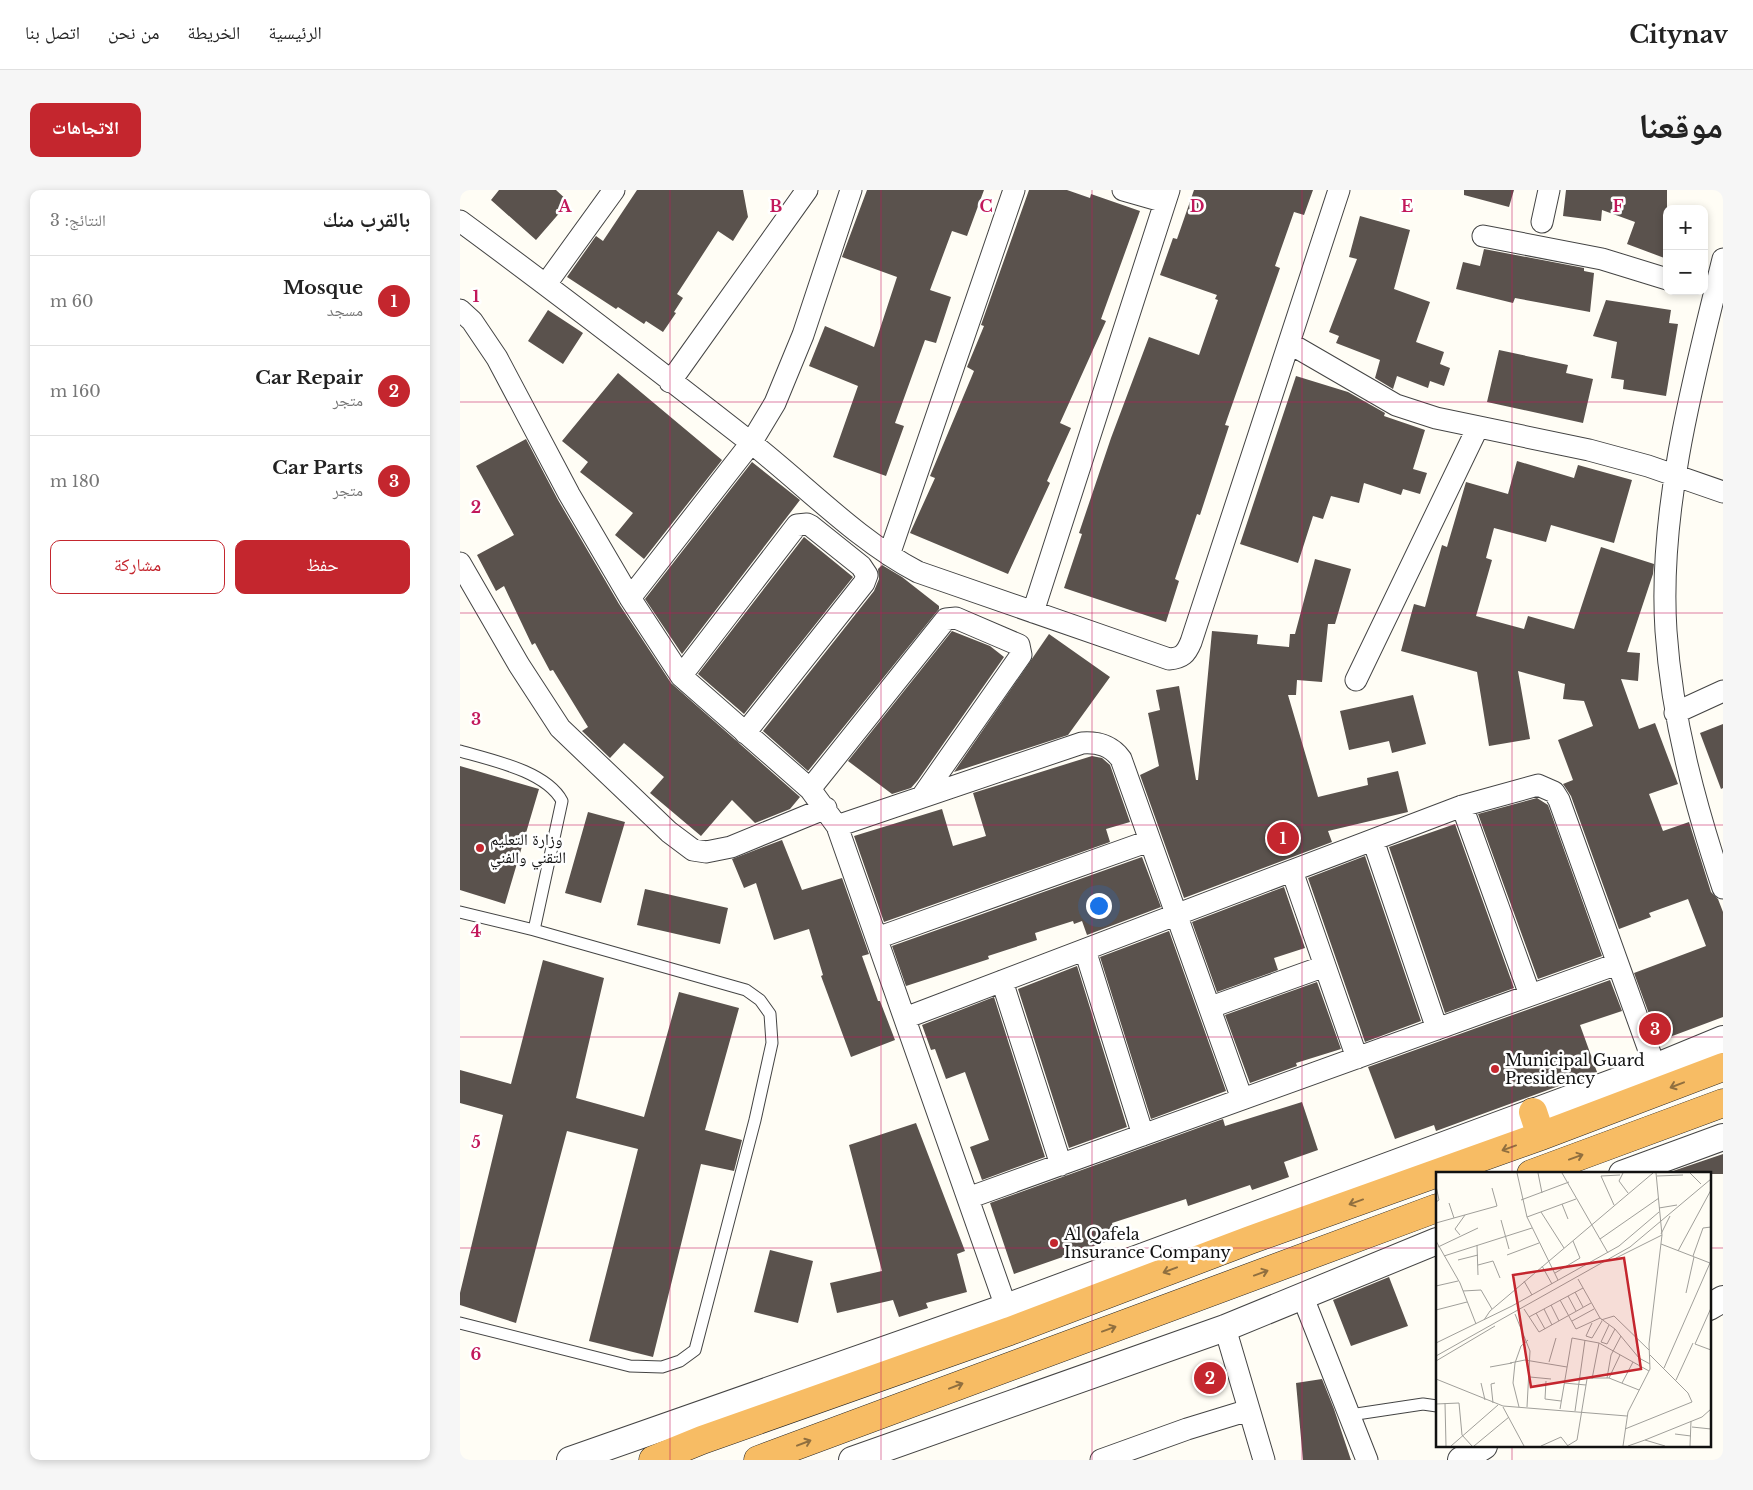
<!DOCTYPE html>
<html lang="ar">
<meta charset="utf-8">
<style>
:root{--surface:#fff;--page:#f6f6f6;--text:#222;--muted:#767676;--line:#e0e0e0;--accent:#c4262e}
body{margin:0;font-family:"Libre Baskerville","Noto Naskh Arabic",serif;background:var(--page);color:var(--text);direction:rtl}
.controls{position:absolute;right:15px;top:15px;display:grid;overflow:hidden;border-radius:10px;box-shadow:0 2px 8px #0003}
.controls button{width:45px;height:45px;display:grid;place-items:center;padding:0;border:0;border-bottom:1px solid var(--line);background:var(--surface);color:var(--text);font:25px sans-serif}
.you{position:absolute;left:638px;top:715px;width:18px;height:18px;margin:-12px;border:4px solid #fff;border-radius:50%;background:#1a73e8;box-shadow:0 0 0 8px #1a73e833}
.badge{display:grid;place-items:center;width:32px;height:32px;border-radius:50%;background:var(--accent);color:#fff;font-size:16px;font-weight:700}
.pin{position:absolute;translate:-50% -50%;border:2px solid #fff;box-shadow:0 1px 5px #0006}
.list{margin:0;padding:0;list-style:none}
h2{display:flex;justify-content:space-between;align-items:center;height:65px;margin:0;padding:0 20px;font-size:21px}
h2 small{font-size:16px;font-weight:400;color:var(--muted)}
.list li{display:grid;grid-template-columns:32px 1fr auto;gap:15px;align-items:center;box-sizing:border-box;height:90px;padding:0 20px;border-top:1px solid var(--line)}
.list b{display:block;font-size:19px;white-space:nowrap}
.list p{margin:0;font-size:16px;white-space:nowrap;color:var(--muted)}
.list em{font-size:16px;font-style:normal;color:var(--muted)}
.actions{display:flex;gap:10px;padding:15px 20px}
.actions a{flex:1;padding:11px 0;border:1px solid var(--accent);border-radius:10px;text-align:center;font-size:18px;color:var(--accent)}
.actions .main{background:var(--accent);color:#fff}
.map{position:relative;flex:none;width:1263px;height:1270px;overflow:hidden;direction:ltr;border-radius:10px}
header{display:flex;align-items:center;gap:30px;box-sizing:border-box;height:70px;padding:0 25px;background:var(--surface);border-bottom:1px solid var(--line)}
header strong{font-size:24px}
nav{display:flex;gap:28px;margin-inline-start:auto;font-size:18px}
.intro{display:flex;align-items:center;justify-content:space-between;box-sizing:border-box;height:120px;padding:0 30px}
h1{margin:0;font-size:35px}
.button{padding:12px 22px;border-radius:10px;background:var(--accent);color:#fff;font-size:18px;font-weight:700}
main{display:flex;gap:30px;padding:0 30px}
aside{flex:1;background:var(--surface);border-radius:10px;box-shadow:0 2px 8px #0003}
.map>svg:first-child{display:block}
.building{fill:#5a524d}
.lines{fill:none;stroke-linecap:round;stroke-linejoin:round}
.service-casing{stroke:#444;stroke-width:13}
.minor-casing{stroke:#444;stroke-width:23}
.tertiary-casing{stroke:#444;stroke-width:28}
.trunk-casing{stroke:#222;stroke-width:29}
.service{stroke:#fff;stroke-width:11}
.minor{stroke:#fff;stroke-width:21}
.tertiary{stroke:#fff;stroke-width:26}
.trunk{stroke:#f7bc64;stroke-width:28}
.oneway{stroke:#906f3f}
.grid{fill:none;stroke:#c2185b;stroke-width:1;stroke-opacity:0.55}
.poi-dot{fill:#c4262e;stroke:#fff;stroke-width:2}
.labels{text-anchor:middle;stroke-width:5;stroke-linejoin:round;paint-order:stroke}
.poi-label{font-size:16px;fill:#111;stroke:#fff;text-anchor:start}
.inset-road{fill:none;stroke:#a09f9a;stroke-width:1}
.view{fill:#c4262e;fill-opacity:0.15;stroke:#c4262e;stroke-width:2.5}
.inset-edge{fill:none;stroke:#111;stroke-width:2.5}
.grid-label{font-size:16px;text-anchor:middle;font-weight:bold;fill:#c2185b;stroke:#fff;stroke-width:5;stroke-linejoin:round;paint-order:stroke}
</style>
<header>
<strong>Citynav</strong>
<nav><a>الرئيسية</a><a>الخريطة</a><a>من نحن</a><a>اتصل بنا</a></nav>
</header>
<div class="intro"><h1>موقعنا</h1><a class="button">الاتجاهات</a></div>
<main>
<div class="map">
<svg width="1263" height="1270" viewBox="0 0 1263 1270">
<rect width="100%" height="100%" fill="#fffdf5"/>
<path class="building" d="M39,0H96L109,12L76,50L31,10Z
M177,0H283L288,27L273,51L258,41L217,104L223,108L214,122L216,123L203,142L186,131L184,134L158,117L156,119L107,87L136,46L143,51Z
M407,0H524L507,46L492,41L470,100L491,107L476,153L465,150L435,233L444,236L426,286L373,267L398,196L349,176L365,136L414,157L437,87L382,67Z
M569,0H607L630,8L631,4L680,21L641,129L646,131L600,233L611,238L587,291L590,293L548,384L450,343L475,288L470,286L514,181L507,177L524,136L521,135Z
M734,0H853L844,25L834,22L815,76L820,78L765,235L769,236L740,325L737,324L715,389L719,391L706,432L604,398L622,344L619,343L651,248L689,147L739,165L758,110L755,109L757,105L700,85L713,48L717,49Z
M1004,0H1054L1049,17L1004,5Z
M1106,0H1207V69L1167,54L1175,32L1142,20L1141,31L1103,26Z
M900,26L950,40L934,99L970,112L956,152L984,162L980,174L990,178L984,196L970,191L968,198L937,186L933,199L915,188L920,170L876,153L879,146L869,142L897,69L889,67Z
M1024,59L1124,78V81L1134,83L1130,122L1055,108L1053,113L996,99L1003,72L1020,76Z
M1146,110L1211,120L1209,133L1218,134L1206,206L1163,199L1164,190L1151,188L1157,152L1133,146Z
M88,120L123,143L103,174L68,151Z
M1039,160L1108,175L1106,183L1133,189L1123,233L1027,212Z
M158,183L262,270L184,369L155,345L173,323L120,282L128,272L102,251Z
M836,186L888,202L925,223L924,226L965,240L953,279L967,283L960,304L943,299L941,305L904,293L899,313L871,306L863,329L853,326L838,373L780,354Z
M66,249L98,310L159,414L211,493L340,607L330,619L295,633L272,610L241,646L190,603L204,587L164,553L150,568L122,541L128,537L93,480L90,481L75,453L72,455L44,396L36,401L17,365L54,345L16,276Z
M1057,271L1114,288L1118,275L1172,290L1154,353L1091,335L1086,352L1034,338L1026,368L1032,370L1016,426L1064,439L1068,426L1114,439L1141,357L1194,374L1193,384L1167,462L1180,463L1178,491L1161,489L1179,539L1195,533L1218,594L1189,604L1203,641L1229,632L1251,702L1258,709L1263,722V827L1199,851L1174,783L1246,756L1228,709L1189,723L1191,727L1159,739L1111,606L1103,594L1113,590L1098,550L1133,536L1124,511L1103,509L1105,494L1058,481L1070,549L1029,556L1017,482L941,461L954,414L965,417L982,355L987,357L1006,292L1048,304Z
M292,272L340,310L222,464L185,409Z
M344,347L393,387L284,524L238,484Z
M855,369L891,379L875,434H868L862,492L837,490L836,505H828L858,607L908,595L907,588L938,581L948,622L868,641L872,652L724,708L680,585L699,576L688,523L700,520L696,500L719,496L736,590H738L752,441L798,445L797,454L829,457L830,444H835Z
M422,375L442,387L479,416V419L348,581L303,541L414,401L419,389L418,379Z
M492,441L530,456L544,467L458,590L451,598L432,604L388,571Z
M589,444L650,487L608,545L494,582Z
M953,505L966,554L932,563L929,551L889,560L880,521Z
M1263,534V598L1261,599L1240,543Z
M632,566L642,568L650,575L670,632L646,639L650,652L424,732L394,646L482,619L493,656L526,646L513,603Z
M0,576L79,599L45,714L0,700Z
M1077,608L1088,615L1142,766L1078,789L1018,624Z
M128,622L165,632L141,713L105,703Z
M995,634L1054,798L985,823L929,657Z
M322,650L342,700L382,688L409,764L402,766L418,811H420L435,850L391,867L361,786L363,785L349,739L314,750L296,693L284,698L272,669Z
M905,666L961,831L905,852L848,688Z
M682,667L701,717L627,745L622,731L614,734L613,731L575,743L577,750L528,766L529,769L446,796L432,756Z
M824,697L845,758L814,768L818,780L757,802L732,732Z
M185,699L268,718L260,754L177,735Z
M709,741L766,901L691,929L640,767Z
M83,770L144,788L116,908L184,927L219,802L279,818L245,940L282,950L274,981L241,974L193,1167L129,1151L178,959L107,941L56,1133L0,1115V1103L43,925L0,913V880L51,894Z
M617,776L667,937L609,958L558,799Z
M1150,790L1162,821L1120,835L1137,882L976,941L974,935L935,949L908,877Z
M857,792L881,859L836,873L837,876L790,893L765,825Z
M534,807L585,967L522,990L510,957L529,950L505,882L486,889L475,859L471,860L462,835Z
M842,912L858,960L824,972L829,987L792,1000L790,995L728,1016L726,1009L652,1033L657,1048L554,1084L530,1013L763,929L765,936Z
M456,933L505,1061L497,1064L507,1102L466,1113L468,1118L439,1127L433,1110L377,1123L370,1093L422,1081L389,955Z
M1263,964V984H1213V981Z
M310,1060L353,1071L338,1133L294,1122Z
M929,1087L948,1136L891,1156L873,1110Z
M862,1189L874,1219L891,1270H843L836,1193Z"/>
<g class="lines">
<defs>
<path id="service" d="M0,561C31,570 86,581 102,611L74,740
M0,722L74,740L286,800L300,810L310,824L312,853L295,930L235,1160L220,1171L202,1177L170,1176L0,1133
M890,1225L963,1214L977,1216"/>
<path id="minor" d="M663,0L705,12
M0,31C98,103 194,177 290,252C344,294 398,351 458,382L709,469C722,468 726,464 731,452L879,0
M1082,32L1089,0
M1023,46L1142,69L1207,89
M1263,69C1234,186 1198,320 1206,441C1212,529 1235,615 1263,698
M86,94L154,0
M0,120L12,131L37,168L109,304L170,408L221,486L350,599L377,636L546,1117
M829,153L936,215L976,228L1129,260L1188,276L1263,302
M210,192L347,0
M429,365L554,0
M0,373L59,475L100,538L209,642L233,660L246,662L271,657L366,618
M170,408L291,253L315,213L343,145L391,0
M573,422L709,0
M221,486L337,335L347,334L351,336L401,376L407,385L404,393L285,543
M896,490L1018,237
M1215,523L1263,501
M350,599L486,429L496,428L559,455L561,465L463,605
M1002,616L1070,805
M377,636L622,553C638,552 651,555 661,569L782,909
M913,650L977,839
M832,681L897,868
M417,748L689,651
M625,760L683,945
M542,791L601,975
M751,817L865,776
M445,828L1002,616L1078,595L1094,602L1099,610L1195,877
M508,1008L1157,774
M842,1105L907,1270
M765,1138L804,1270
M641,1270L727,1239L789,1220"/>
<path id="tertiary" d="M1162,984L1263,947
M1249,1117L1263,1109
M110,1270L546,1117L1195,877L1263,849
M392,1270L765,1138L977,1051
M1001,1270L1024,1256"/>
<path id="trunk" d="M1073,922L1081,946
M1071,984L1263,913
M193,1270L242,1250L550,1141L790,1050L1081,946L1263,877
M298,1270L977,1018"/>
</defs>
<use href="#service" class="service-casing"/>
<use href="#minor" class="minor-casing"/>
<use href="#tertiary" class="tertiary-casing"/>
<use href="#trunk" class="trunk-casing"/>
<use href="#service" class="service"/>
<use href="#minor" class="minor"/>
<use href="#tertiary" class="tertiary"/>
<use href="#trunk" class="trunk"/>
</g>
<defs><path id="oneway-shaft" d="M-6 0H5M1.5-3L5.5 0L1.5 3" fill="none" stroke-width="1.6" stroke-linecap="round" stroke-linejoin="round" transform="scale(1.25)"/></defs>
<g class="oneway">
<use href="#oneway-shaft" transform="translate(1217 895) rotate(159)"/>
<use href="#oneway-shaft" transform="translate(1049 958) rotate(160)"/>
<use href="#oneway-shaft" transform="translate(1116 967) rotate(-20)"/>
<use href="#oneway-shaft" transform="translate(896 1012) rotate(160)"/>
<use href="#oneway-shaft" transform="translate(710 1080) rotate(159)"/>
<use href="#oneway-shaft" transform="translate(801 1083) rotate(-20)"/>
<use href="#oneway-shaft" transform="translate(649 1139) rotate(-20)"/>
<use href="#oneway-shaft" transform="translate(496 1196) rotate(-21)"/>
<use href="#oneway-shaft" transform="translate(344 1253) rotate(-21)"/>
</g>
<path class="grid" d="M210,0V1270M421,0V1270M632,0V1270M842,0V1270M1052,0V984M0,212H1263M0,423H1263M0,635H1263M0,847H1263M0,1058H977M1249,1058H1263M1052,1256V1270"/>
<g class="poi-dot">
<circle cx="20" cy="658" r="5"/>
<circle cx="1035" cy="879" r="5"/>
<circle cx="594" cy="1053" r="5"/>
</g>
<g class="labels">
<g class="poi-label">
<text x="30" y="655">وزارة التعليم<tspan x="30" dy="18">التقني والفني</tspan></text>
<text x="1045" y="876">Municipal Guard<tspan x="1045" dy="18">Presidency</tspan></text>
<text x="604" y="1050">Al Qafela<tspan x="604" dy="18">Insurance Company</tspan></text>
</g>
</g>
<g transform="translate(976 982)">
<rect width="275" height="275" fill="#fffdf5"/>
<path class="inset-road" d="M81,1L91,45L122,108M102,1L106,21M126,1L172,81M187,1L183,9L192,21M254,1L265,12M221,4L247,3M0,14L3,28L0,30M85,28L133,10M13,31L18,46M126,32L132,47M178,33L165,4L184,3M223,36L241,33M105,40L128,76M91,45L140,27M65,48L73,77M0,51L61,34L56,16M225,62L234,44M24,63L19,57L29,43M164,67L223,26M0,69L24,111L40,152M225,72L274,91M41,73L42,103M2,75L42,56M242,79L275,18M71,83L103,71M8,84L96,56M257,84L267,56L275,55M178,87L226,63M22,88L42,83M42,93L57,89L64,106M106,94L116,112M119,101L144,86L137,69M142,107L164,146L179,157L203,186L214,192M88,109L96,123M0,114L22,109M27,119L45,118L56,137M139,120L147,135M250,121L258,85M132,124L140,139M124,128L140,157L164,146M115,133L123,149M275,136L259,172L275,178M88,137L103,160L155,131M108,137L116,153M0,138L31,130M100,141L109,157M79,142L94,179L91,235M93,145L147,116M48,148L54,139L217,1M165,148L178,144L213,178M136,149L158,137M156,151L150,164L156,166L166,149M173,153L165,170L171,172L179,157M0,171L76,134L183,74L223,40M0,184L194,75L275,7M0,189L59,154M113,190L120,166M74,191L89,188L131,195M54,195L76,191M228,196L274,91M94,205L115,207M143,206H173L203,218M171,206L175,183L185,164M173,206L184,183M0,207L67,234L191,244M156,207L163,171M240,208L257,171M110,209L109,227L125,229M45,211L49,228M128,211L150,213M186,211L197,190M9,231L10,274M57,231L55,212L59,211M0,232L23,231L26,263L36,274M67,235L88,274M83,235L77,211L79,191L85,174L92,168M124,237L136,166L163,171L213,199M139,239L149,168M256,255L275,257M189,257L256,230L252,221L214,183M239,262L255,264M209,268L266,245L275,237M15,274L62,233M38,274L73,245M105,274L125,265L132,274M131,274L141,268L151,207M187,274L192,240L214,197L213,172L226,63L220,1M192,274L209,268L229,274M254,274L255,249"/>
<path class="view" d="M188,86L205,197L95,215L77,103Z"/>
<rect width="275" height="275" class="inset-edge"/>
</g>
<g class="grid-label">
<text x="105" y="22">A</text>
<text x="316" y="22">B</text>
<text x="526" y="22">C</text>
<text x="737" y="22">D</text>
<text x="947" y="22">E</text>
<text x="1158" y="22">F</text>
<text x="16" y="112">1</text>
<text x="16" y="323">2</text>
<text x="16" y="535">3</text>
<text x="16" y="747">4</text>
<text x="16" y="958">5</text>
<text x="16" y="1170">6</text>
</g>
</svg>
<div class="controls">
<button>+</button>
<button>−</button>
</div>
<div class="you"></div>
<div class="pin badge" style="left:823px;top:648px">1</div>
<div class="pin badge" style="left:750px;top:1188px">2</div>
<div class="pin badge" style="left:1195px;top:839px">3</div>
</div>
<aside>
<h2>بالقرب منك<small>النتائج: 3</small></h2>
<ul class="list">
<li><span class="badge">1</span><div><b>Mosque</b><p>مسجد</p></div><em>60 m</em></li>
<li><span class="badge">2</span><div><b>Car Repair</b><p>متجر</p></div><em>160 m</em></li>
<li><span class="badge">3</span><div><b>Car Parts</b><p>متجر</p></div><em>180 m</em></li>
</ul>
<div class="actions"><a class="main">حفظ</a><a>مشاركة</a></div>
</aside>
</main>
